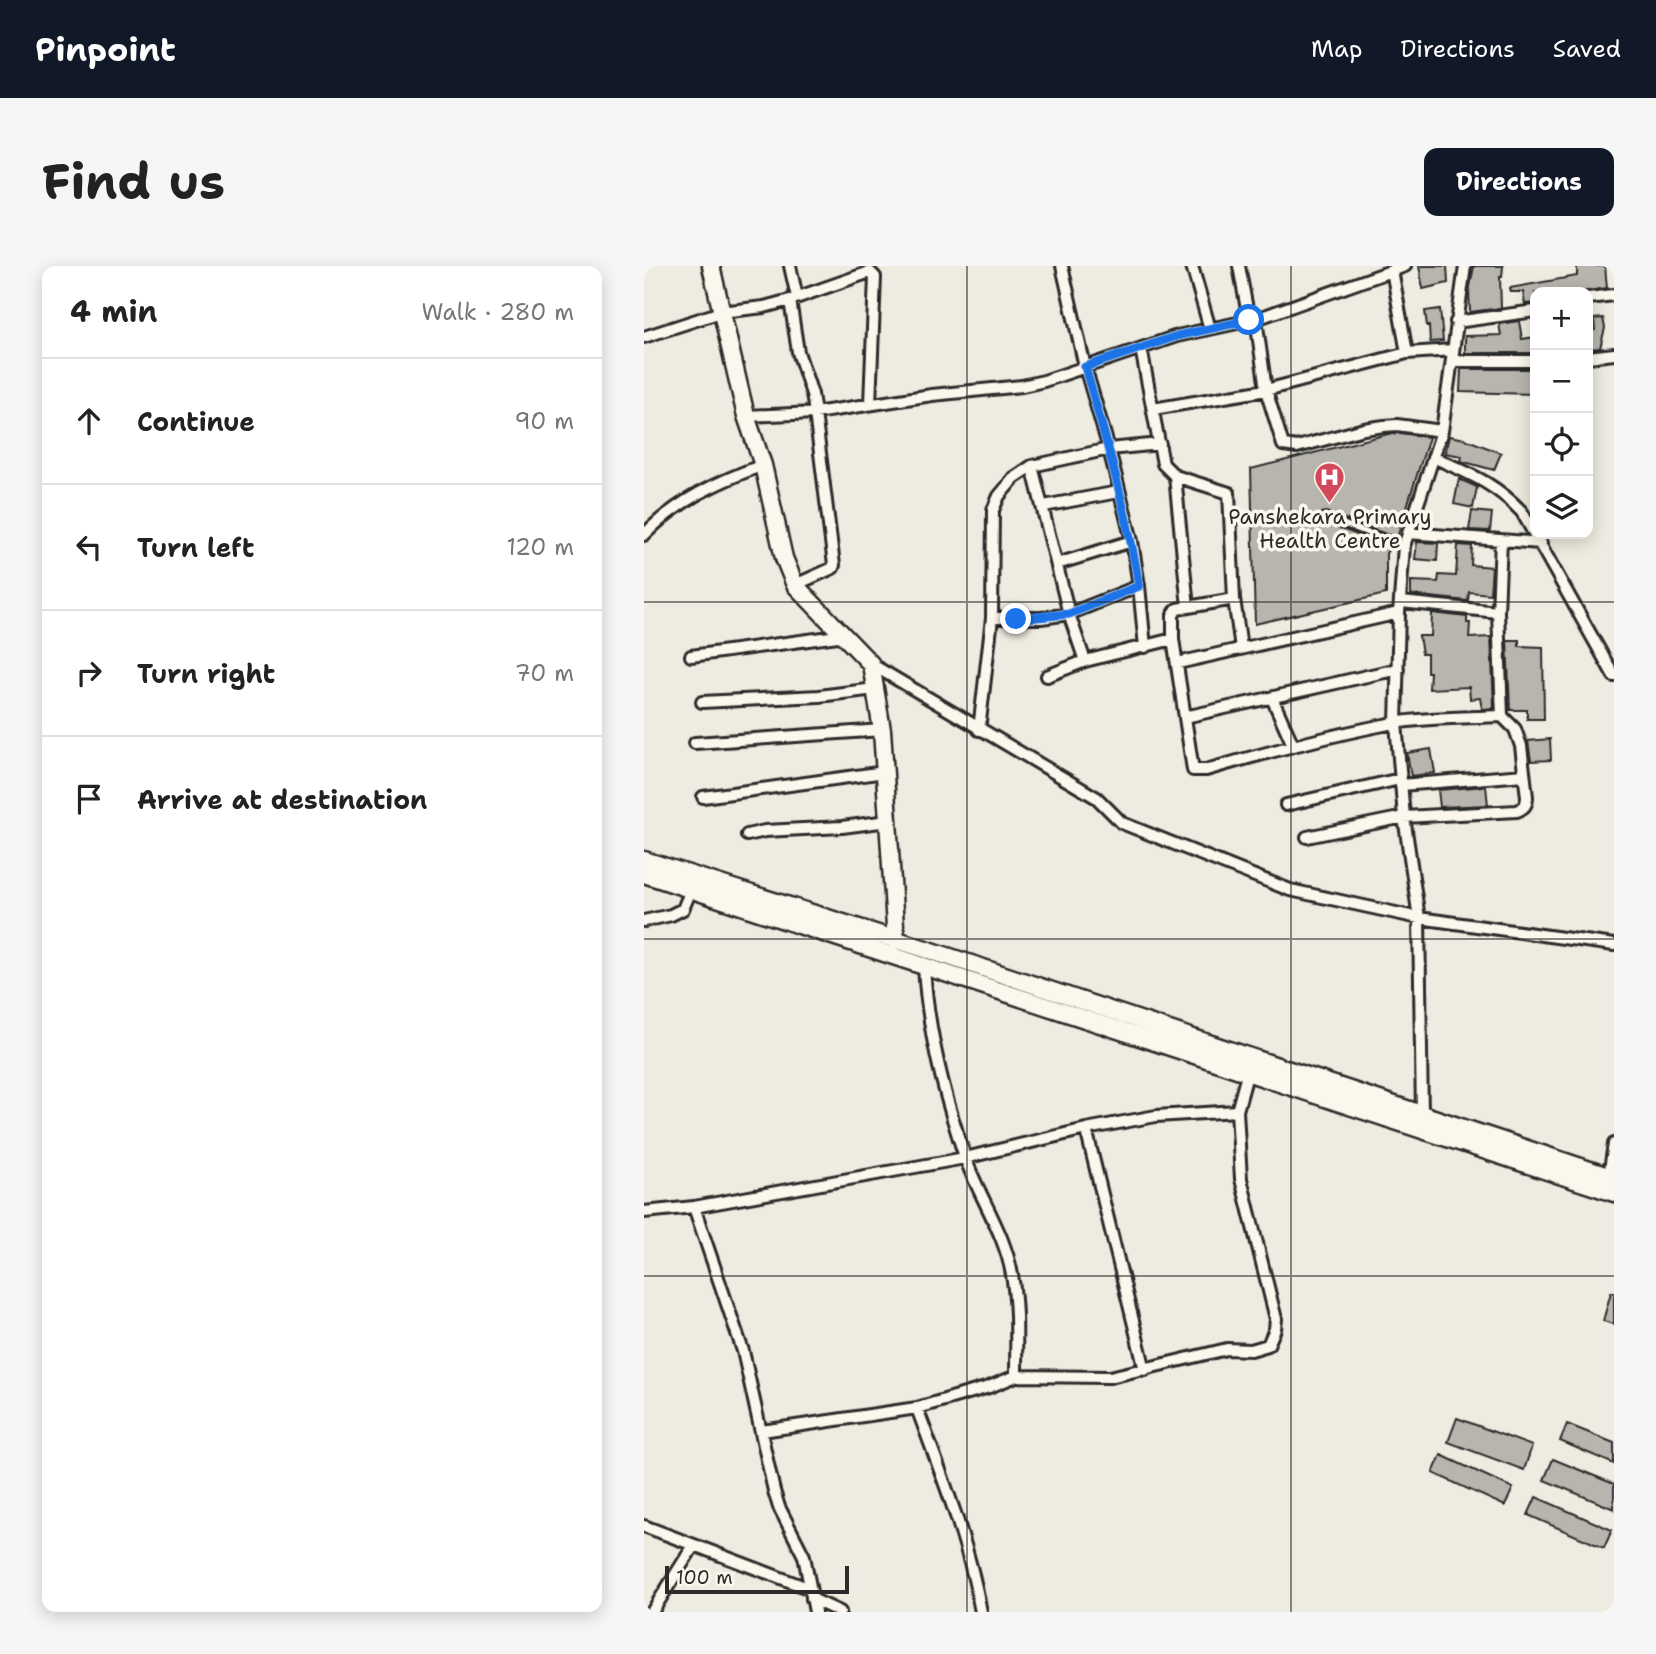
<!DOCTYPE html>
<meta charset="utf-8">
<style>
:root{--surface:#fff;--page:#f6f6f6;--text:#222;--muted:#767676;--line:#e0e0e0;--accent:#111827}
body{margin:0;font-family:"Shantell Sans",sans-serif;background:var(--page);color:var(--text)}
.controls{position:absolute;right:21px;top:21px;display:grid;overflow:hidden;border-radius:14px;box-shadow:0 4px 18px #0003}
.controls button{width:63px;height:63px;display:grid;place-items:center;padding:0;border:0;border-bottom:2px solid var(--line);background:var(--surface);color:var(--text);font:35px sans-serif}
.scale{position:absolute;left:21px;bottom:18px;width:184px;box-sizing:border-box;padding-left:7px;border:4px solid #2b2b2b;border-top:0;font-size:19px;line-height:24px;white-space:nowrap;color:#2b2b2b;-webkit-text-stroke:5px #fbf7ec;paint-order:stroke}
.stop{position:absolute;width:21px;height:21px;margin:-16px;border:5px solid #1a73e8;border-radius:50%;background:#fff}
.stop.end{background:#1a73e8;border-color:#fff;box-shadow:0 2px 7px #0008}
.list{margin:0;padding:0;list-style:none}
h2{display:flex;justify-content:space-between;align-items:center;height:91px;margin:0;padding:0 28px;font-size:30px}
h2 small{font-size:23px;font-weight:400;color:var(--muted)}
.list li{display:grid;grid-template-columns:46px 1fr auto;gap:21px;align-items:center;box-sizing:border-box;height:126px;padding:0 28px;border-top:2px solid var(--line)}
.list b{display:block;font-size:26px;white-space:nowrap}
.list em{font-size:23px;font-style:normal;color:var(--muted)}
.icon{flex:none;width:38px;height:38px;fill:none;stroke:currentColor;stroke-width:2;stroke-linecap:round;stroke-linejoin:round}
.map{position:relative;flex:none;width:970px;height:1346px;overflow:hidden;border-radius:14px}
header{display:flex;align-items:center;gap:42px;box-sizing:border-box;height:98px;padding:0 35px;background:var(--accent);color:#fff}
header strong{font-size:33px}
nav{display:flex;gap:38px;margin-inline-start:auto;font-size:24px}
.intro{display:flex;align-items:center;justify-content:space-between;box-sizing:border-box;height:168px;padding:0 42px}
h1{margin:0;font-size:49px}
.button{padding:18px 32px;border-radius:14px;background:var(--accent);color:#fff;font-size:24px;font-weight:700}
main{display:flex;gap:42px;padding:0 42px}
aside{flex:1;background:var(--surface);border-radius:14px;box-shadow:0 4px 18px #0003}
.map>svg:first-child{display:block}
.building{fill:#b8b5ae;stroke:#2b2b2b;stroke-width:2}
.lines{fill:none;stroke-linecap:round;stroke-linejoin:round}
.lane-casing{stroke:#2b2b2b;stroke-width:10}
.street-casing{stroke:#2b2b2b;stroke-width:16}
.secondary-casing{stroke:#2b2b2b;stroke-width:21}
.lane{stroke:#fbf7ec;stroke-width:5}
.street{stroke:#fbf7ec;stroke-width:10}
.secondary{stroke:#fbf7ec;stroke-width:16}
.route{stroke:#1a73e8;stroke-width:9}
.grid{fill:none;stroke:#2b2b2b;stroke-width:2;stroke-opacity:0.55}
.labels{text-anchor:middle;stroke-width:7;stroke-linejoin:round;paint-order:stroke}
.poi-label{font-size:21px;fill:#2b2b2b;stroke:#fbf7ec}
</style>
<header>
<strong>Pinpoint</strong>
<nav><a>Map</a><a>Directions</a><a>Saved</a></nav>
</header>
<div class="intro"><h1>Find us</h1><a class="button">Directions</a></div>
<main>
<aside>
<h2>4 min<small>Walk · 280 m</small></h2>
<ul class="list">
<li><svg class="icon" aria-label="ahead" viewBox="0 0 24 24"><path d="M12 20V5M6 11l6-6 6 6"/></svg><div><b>Continue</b></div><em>90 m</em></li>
<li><svg class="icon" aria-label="left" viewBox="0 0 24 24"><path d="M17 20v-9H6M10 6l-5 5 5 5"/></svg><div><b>Turn left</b></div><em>120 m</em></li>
<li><svg class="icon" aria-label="right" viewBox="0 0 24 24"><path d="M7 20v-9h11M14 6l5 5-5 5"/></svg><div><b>Turn right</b></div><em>70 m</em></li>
<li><svg class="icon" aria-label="arrive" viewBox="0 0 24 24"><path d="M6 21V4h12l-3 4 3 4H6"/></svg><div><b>Arrive at destination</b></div></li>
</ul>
</aside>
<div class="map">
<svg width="970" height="1346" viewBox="0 0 970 1346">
<rect width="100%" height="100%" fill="#eeebe0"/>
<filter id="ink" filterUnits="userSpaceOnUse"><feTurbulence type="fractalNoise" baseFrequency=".0143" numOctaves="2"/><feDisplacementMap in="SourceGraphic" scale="14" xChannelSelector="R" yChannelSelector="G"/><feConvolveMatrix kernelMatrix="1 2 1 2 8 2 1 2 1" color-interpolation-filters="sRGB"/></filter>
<g filter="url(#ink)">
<path class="building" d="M775,0H803L804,17L779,23Z
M830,0H859L858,11H856L857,42L826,46L825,26Z
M933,0H961L963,22L939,26H891V37L881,38L879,26H867L866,22L933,10Z
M796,43L799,75L786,76L785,60H783L781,45Z
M959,52L961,62L956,82L944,83V65L951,64L950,53Z
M875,55L878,73L891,71V87H821V70L857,69L855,58Z
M817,103H891V128L816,126Z
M756,167L785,171L753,272L682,246L677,247L675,251L678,256L747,281L742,287V328L611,358L607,203L744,168Z
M805,170L821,173L857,187L850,204L817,195L818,190L801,187Z
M815,213L833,221L829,242L810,238Z
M828,245L848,247L846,265L825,264Z
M773,276L794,277L793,295L771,293Z
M814,279L828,280L827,299L848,301L846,328L825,326L824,335L767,329V315L794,316L795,309L812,310Z
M788,347L823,351V357H826L825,372L847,371L850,442L838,443L836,432L826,433L825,421L785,423L786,406H783V388H778L775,370H787Z
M863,374H875V380L899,381L900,453H883V444H866Z
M906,473L907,494L887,495L884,475Z
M787,483L791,507L767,510L763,487Z
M842,520L844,539L796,541L794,524Z
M967,1026H970V1058L959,1055Z
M813,1152L888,1180L880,1204L804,1176Z
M923,1158L970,1177V1198L916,1175Z
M797,1189L869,1222L861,1240L789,1207Z
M909,1193L970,1218V1243L900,1214Z
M892,1231L968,1264L960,1282L884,1249Z"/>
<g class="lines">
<defs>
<path id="lane" d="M680,251L760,280"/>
<path id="street" d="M146,0L153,31
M418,0L441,101L465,183L488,275L495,320L501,381
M548,0L566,63
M595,0L605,54
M748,4L763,87
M944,32L970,29
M146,34L154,86L168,128L171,147L190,299L189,302L151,319
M612,53L622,124L639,179L653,181L720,163L740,160L753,159L798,165
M812,56L891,45
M0,71L77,46L120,41L146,34L226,6L231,11L226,138
M497,82L519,198L531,210L544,341
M944,91L970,88
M809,95H891
M509,143L622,124L763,87L809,84
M102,150L171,147L288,129L378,120L400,115L533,70L612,53L761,0
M789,191C824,207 851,217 878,246L970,410
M388,200L425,348L441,395
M531,210L585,227L590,333L597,382
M400,240L474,226
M764,267L897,277
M0,269C34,234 73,216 119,199
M857,274L854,346L858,450
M413,298L488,275
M590,333L533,343L529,349V373L549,504H562C624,486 687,469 750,457C785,451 822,452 858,450L871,463L877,480L883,531C883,539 880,542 873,545L760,551L663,571
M757,336L854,346
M348,352H397L425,348L495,320
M47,390L201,369
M534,397L755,347
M227,398L453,532L478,557L646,624L775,652L970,679
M403,410L441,395L529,373
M628,432L649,479
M58,436L175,430L231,423
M541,451L754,403
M335,464L348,352L349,244L355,230L370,212L388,200L465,183L516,178
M51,477L238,464
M757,519L880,509
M59,531L241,506
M642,539L756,513
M103,569L121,565L198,561L244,555
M0,655L27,649L39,643L47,624
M280,699C283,764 300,829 321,891C335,931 361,967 368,1009C374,1043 372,1077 372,1110
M778,849L775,652L760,551L752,457L755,347L760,280L798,165L821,0
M442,863L501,1104
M965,910L970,878
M50,941L99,1085L130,1225L135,1241L160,1290L171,1346
M0,946L50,941L321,892L442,863L512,850L593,845L604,805
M273,1142C298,1211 324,1273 337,1346
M118,1165L273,1142L345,1121L372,1110L466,1111L583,1083L607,1084L624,1079L631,1063L632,1053L597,913L593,845
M0,1260L166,1323
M168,1333L196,1346
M8,1346L50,1279"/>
<path id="secondary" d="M67,0L102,150L119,199L140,292L151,319L227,398L238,464L252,675
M0,594L291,686L970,912
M0,608L970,927"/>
</defs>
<use href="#lane" class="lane-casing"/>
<use href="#street" class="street-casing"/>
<use href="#secondary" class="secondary-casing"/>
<use href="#lane" class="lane"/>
<use href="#street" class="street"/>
<use href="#secondary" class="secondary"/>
</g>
</g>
<g class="lines" filter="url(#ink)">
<path class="route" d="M372,353L425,348L495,320C483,245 462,173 441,101L533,70L605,54"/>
</g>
<path class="grid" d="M323,0V1346M647,0V1346M0,336H970M0,673H970M0,1010H970"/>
<defs>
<symbol id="hospital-pin" viewBox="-11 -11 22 30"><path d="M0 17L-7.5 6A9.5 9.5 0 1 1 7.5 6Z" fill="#d1495b" stroke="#fbf7ec"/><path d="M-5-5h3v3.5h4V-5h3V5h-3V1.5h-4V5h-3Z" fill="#fff"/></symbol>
</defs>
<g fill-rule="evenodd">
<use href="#hospital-pin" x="668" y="194" width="35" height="47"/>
</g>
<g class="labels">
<g class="poi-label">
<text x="686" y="258">Panshekara Primary<tspan x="686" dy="24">Health Centre</tspan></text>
</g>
</g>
</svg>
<div class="controls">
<button>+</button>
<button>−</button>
<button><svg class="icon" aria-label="locate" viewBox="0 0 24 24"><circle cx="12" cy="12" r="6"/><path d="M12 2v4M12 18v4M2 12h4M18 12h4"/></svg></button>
<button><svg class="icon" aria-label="layers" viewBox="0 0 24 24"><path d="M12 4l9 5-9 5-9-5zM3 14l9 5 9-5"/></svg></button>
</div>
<div class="scale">100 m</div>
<div class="stop" style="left:605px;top:54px"></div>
<div class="stop end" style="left:372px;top:353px"></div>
</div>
</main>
